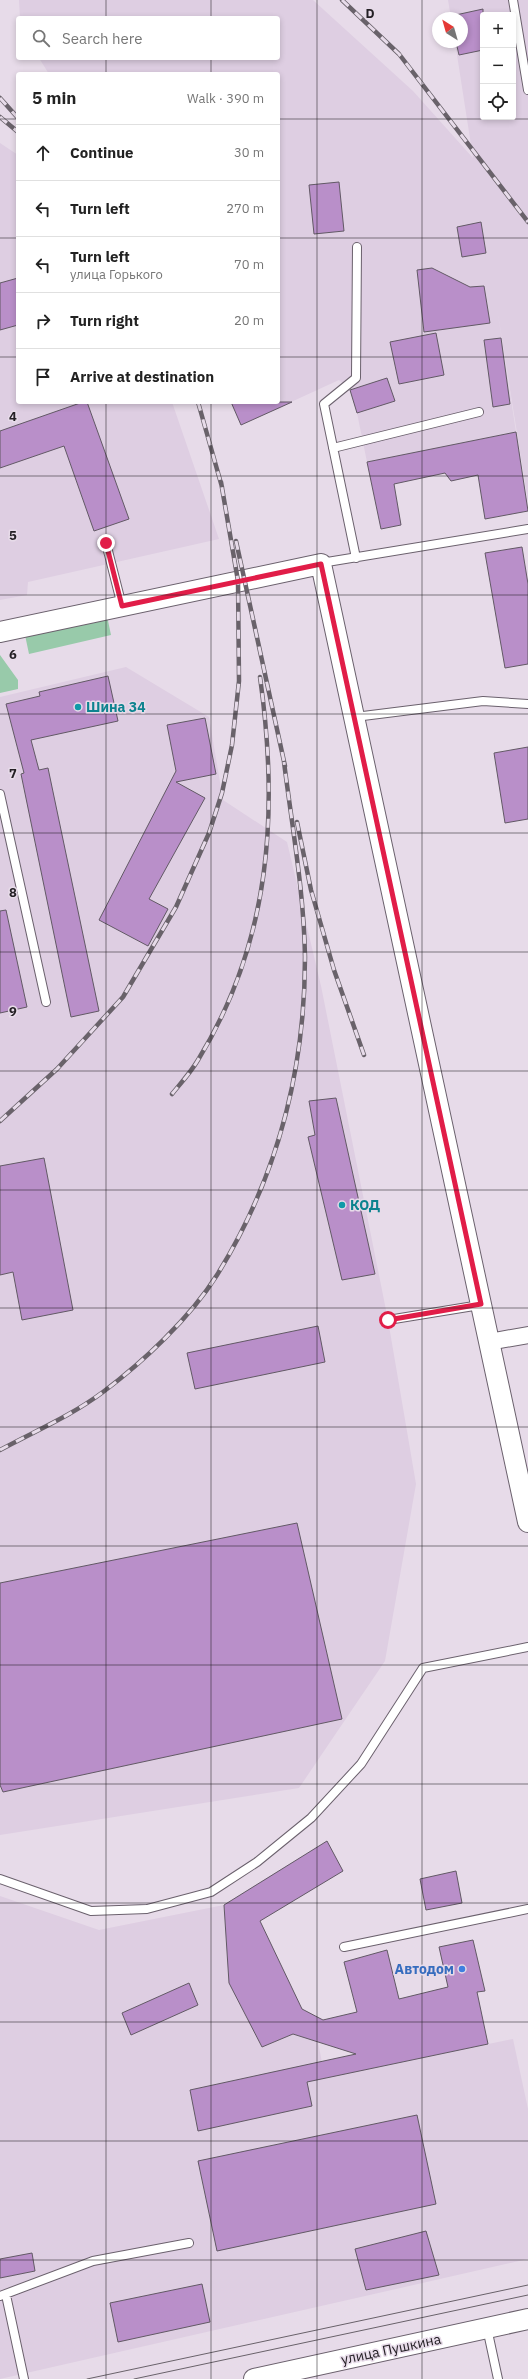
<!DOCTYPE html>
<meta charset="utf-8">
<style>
:root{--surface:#fff;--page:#f2f2f2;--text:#222;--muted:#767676;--line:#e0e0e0}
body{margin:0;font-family:"IBM Plex Sans",sans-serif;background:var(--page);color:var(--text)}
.controls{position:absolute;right:12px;top:12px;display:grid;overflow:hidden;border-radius:4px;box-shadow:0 2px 6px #0003}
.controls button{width:36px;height:36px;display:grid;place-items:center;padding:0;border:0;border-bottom:1px solid var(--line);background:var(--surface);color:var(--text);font:20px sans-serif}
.compass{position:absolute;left:432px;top:12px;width:36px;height:36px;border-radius:50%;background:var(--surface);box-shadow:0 2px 6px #0003;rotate:323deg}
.stop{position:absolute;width:12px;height:12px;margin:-9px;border:3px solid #e11d48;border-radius:50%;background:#fff}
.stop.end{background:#e11d48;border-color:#fff;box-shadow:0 1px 4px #0008}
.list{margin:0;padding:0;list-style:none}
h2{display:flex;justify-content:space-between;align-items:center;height:52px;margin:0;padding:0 16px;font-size:17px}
h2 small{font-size:13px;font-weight:400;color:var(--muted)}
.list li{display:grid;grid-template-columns:26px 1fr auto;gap:12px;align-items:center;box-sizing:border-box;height:56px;padding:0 16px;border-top:1px solid var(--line)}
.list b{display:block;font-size:15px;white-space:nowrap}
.list p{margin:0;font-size:13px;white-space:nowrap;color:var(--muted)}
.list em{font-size:13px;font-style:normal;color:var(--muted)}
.icon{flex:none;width:22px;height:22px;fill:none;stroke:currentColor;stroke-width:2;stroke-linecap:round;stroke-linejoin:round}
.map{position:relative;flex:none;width:528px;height:2379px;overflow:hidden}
.search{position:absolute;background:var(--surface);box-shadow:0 2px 6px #0003;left:16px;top:16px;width:264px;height:44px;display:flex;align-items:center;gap:10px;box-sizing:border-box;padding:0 14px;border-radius:4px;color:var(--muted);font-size:15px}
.panel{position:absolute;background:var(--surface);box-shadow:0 2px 6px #0003;left:16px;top:72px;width:264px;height:332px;border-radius:4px}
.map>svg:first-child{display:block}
.built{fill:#decee2;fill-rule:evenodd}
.green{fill:#98caaa}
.building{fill:#b98fc9;stroke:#625965}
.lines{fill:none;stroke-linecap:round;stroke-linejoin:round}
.service-casing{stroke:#6b616d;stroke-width:10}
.minor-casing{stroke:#6b616d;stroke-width:18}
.tertiary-casing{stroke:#6b616d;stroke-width:22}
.service{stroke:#fff;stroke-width:8}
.minor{stroke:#fff;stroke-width:16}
.tertiary{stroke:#fff;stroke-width:20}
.tram{stroke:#69626a;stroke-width:1}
.rail-casing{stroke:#69626a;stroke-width:4.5}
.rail{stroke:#e7dbe9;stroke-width:3;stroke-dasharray:9;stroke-linecap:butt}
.route{stroke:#e11d48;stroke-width:5}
.grid{fill:none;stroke:#242025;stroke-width:1;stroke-opacity:0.55}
.culture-dot{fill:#0f9aa8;stroke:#e7dbe9;stroke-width:1.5}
.shop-dot{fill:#3f7fe0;stroke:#e7dbe9;stroke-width:1.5}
.labels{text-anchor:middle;stroke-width:3;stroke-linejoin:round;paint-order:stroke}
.culture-label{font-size:14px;font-weight:bold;fill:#0d838f;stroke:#e7dbe9;text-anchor:start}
.shop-label{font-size:14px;font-weight:bold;fill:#366cbe;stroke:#e7dbe9;text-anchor:end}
.street-label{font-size:14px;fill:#242025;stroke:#e7dbe9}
.grid-label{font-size:13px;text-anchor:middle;font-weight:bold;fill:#242025;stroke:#e7dbe9;stroke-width:3;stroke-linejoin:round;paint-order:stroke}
</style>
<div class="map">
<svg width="528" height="2379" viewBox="0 0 528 2379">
<rect width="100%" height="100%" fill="#e7dbe9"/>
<path class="built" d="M19,0H313L413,91L473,158L455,42H462V18H451L448,0H528V502L497,308L516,432L367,462L357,413L350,390L339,380L241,425L231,402H278V74H49L39,58H278V18H20ZM483,15H513V117H483Z
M0,143L18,155V402H172L219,539L28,582L27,595L0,600Z
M126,667L209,717L223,800L287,842L321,986L388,1320L416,1484L385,1661L299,1788L0,1835V697Z
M0,1896L99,1930L224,1905L229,1983L262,2047L293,2034L318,2042L325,2078L513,2039L528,2109V2259L0,2379Z"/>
<path class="green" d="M107,616L111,635L29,654L25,635Z
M0,655L18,680V689L0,693Z"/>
<path class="building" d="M483,9V50L459,55L456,42H462V18H451V16Z
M339,182L344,231L314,234L309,185Z
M481,222L486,253L462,257L457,227Z
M432,268L470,287L484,286L490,323L424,332L417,270Z
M18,278V325L0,330V283Z
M436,333L444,375L399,384L390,342Z
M501,338L510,404L493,407L484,340Z
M387,378L395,401L357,413L350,390Z
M83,402H87L129,519L94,531L64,446L0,468V431Z
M231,402H292L241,425Z
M516,432L528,511L485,519L478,475L451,481L445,473L394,484L401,525L381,529L367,462Z
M522,547L528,584V664L505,668L485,553Z
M108,676L118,721L31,740L39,770L48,768L99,1011L71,1017L21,774L24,773L6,704L40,696L39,692Z
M205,718L216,774L176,782L205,798L149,899L168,909L148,946L99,920L176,771L167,725Z
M528,747V819L505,823L494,753Z
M6,910L27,1007L0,1013V911Z
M336,1098L375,1274L342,1280L308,1137L315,1135L309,1101Z
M44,1158L73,1310L22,1320L13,1272L0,1275V1166Z
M318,1326L325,1362L195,1389L187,1353Z
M297,1523L342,1719L3,1792L0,1785V1583Z
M327,1841L343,1871L260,1921L302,2009L323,2020L357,2012L344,1962L387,1950L399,1999L448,1987L439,1947L473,1940L485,1991L477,1992L488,2044L307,2082L312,2106L198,2131L190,2090L356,2054L293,2034L262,2047L229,1983L224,1905Z
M456,1871L462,1903L426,1910L420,1879Z
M189,1983L198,2005L131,2035L122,2013Z
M417,2115L436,2204L217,2251L198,2161Z
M426,2231L439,2275L366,2290L355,2249Z
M32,2253L35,2271L0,2278V2259Z
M202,2284L210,2322L118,2342L110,2303Z"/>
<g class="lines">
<defs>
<path id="service" d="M513,0L528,90
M333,448L479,412
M106,543L122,606
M356,558L324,404L356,378L357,247
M321,563L528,529
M355,717L483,701L528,704
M0,794L46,1002
M388,1320L480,1305
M0,1879L91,1911L147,1909L211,1892L257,1862L311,1818L361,1764L423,1668L528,1647
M344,1947L528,1909
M6,2295L24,2379
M0,2296L93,2261L189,2243
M487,2328L498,2379"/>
<path id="minor" d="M489,1342L528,1335"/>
<path id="tertiary" d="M0,632L321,564L528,1522
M254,2379L528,2319"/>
</defs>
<use href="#service" class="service-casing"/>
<use href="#minor" class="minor-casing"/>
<use href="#tertiary" class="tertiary-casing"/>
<use href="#service" class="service"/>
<use href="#minor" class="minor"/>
<use href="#tertiary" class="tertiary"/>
<path class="tram" d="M87,2379L528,2285
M134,2379L528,2295"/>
<defs>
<path id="rail" d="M342,0L399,54L528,222
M0,98L18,118
M0,117L18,132
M198,402L222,487
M236,541L285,766
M297,822L311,890L334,970L364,1055
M172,1094C181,1083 191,1072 198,1060C271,941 279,812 260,677
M0,1121L57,1069L123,997L176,907L209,833L222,793L232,745L239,681L238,581L221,482
M0,1450C35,1431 71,1416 103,1392C143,1362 190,1318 217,1275C277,1178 305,1071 305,957C304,892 292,826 284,762"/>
</defs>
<use href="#rail" class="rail-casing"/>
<use href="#rail" class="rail"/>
</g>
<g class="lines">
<path class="route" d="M106,543L122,606L321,564L481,1304L388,1320"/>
</g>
<path class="grid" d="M106,0V18M211,0V18M317,0V2379M422,0V2379M106,58V74M211,58V74M0,119H18M278,119H528M0,238H18M278,238H528M0,357H18M278,357H528M106,402V2379M211,402V2379M0,476H528M0,595H528M0,714H528M0,833H528M0,952H528M0,1071H528M0,1190H528M0,1308H528M0,1427H528M0,1546H528M0,1665H528M0,1784H528M0,1903H528M0,2022H528M0,2141H528M0,2260H528"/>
<g class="culture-dot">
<circle cx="78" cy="707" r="4"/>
<circle cx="342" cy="1205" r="4"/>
</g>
<circle class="shop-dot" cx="462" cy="1969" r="4"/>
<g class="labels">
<g class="culture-label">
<text x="86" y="712">Шина 34</text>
<text x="350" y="1210">КОД</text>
</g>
<g class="shop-label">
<text x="454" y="1974">Автодом</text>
</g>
<g class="street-label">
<text transform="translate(391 2349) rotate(-12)" y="5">улица Пушкина</text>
</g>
</g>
<g class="grid-label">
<text x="370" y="18">D</text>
<text x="13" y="421">4</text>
<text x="13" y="540">5</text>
<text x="13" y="659">6</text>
<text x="13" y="778">7</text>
<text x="13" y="897">8</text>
<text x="13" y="1016">9</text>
</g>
</svg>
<div class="controls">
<button>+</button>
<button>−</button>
<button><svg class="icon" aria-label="locate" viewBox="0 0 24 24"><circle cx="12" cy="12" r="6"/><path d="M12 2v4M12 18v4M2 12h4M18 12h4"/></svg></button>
</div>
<svg class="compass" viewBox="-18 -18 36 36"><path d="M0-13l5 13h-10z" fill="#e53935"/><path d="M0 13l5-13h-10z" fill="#767676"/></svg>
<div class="stop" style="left:388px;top:1320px"></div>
<div class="stop end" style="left:106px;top:543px"></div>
<div class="search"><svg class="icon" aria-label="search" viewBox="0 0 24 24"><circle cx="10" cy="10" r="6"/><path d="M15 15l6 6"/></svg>Search here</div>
<section class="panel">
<h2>5 min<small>Walk · 390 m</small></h2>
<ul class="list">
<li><svg class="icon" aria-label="ahead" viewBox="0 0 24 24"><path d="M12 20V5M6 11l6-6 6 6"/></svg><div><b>Continue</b></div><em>30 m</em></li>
<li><svg class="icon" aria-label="left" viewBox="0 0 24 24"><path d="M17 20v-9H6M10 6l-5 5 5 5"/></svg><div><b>Turn left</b></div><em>270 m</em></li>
<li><svg class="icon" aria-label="left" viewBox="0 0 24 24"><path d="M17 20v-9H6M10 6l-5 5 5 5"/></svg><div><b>Turn left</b><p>улица Горького</p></div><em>70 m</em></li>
<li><svg class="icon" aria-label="right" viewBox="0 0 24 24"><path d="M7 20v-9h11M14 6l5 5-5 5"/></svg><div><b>Turn right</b></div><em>20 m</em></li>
<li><svg class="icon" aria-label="arrive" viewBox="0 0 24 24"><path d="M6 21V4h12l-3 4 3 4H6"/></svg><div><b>Arrive at destination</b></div></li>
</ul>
</section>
</div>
